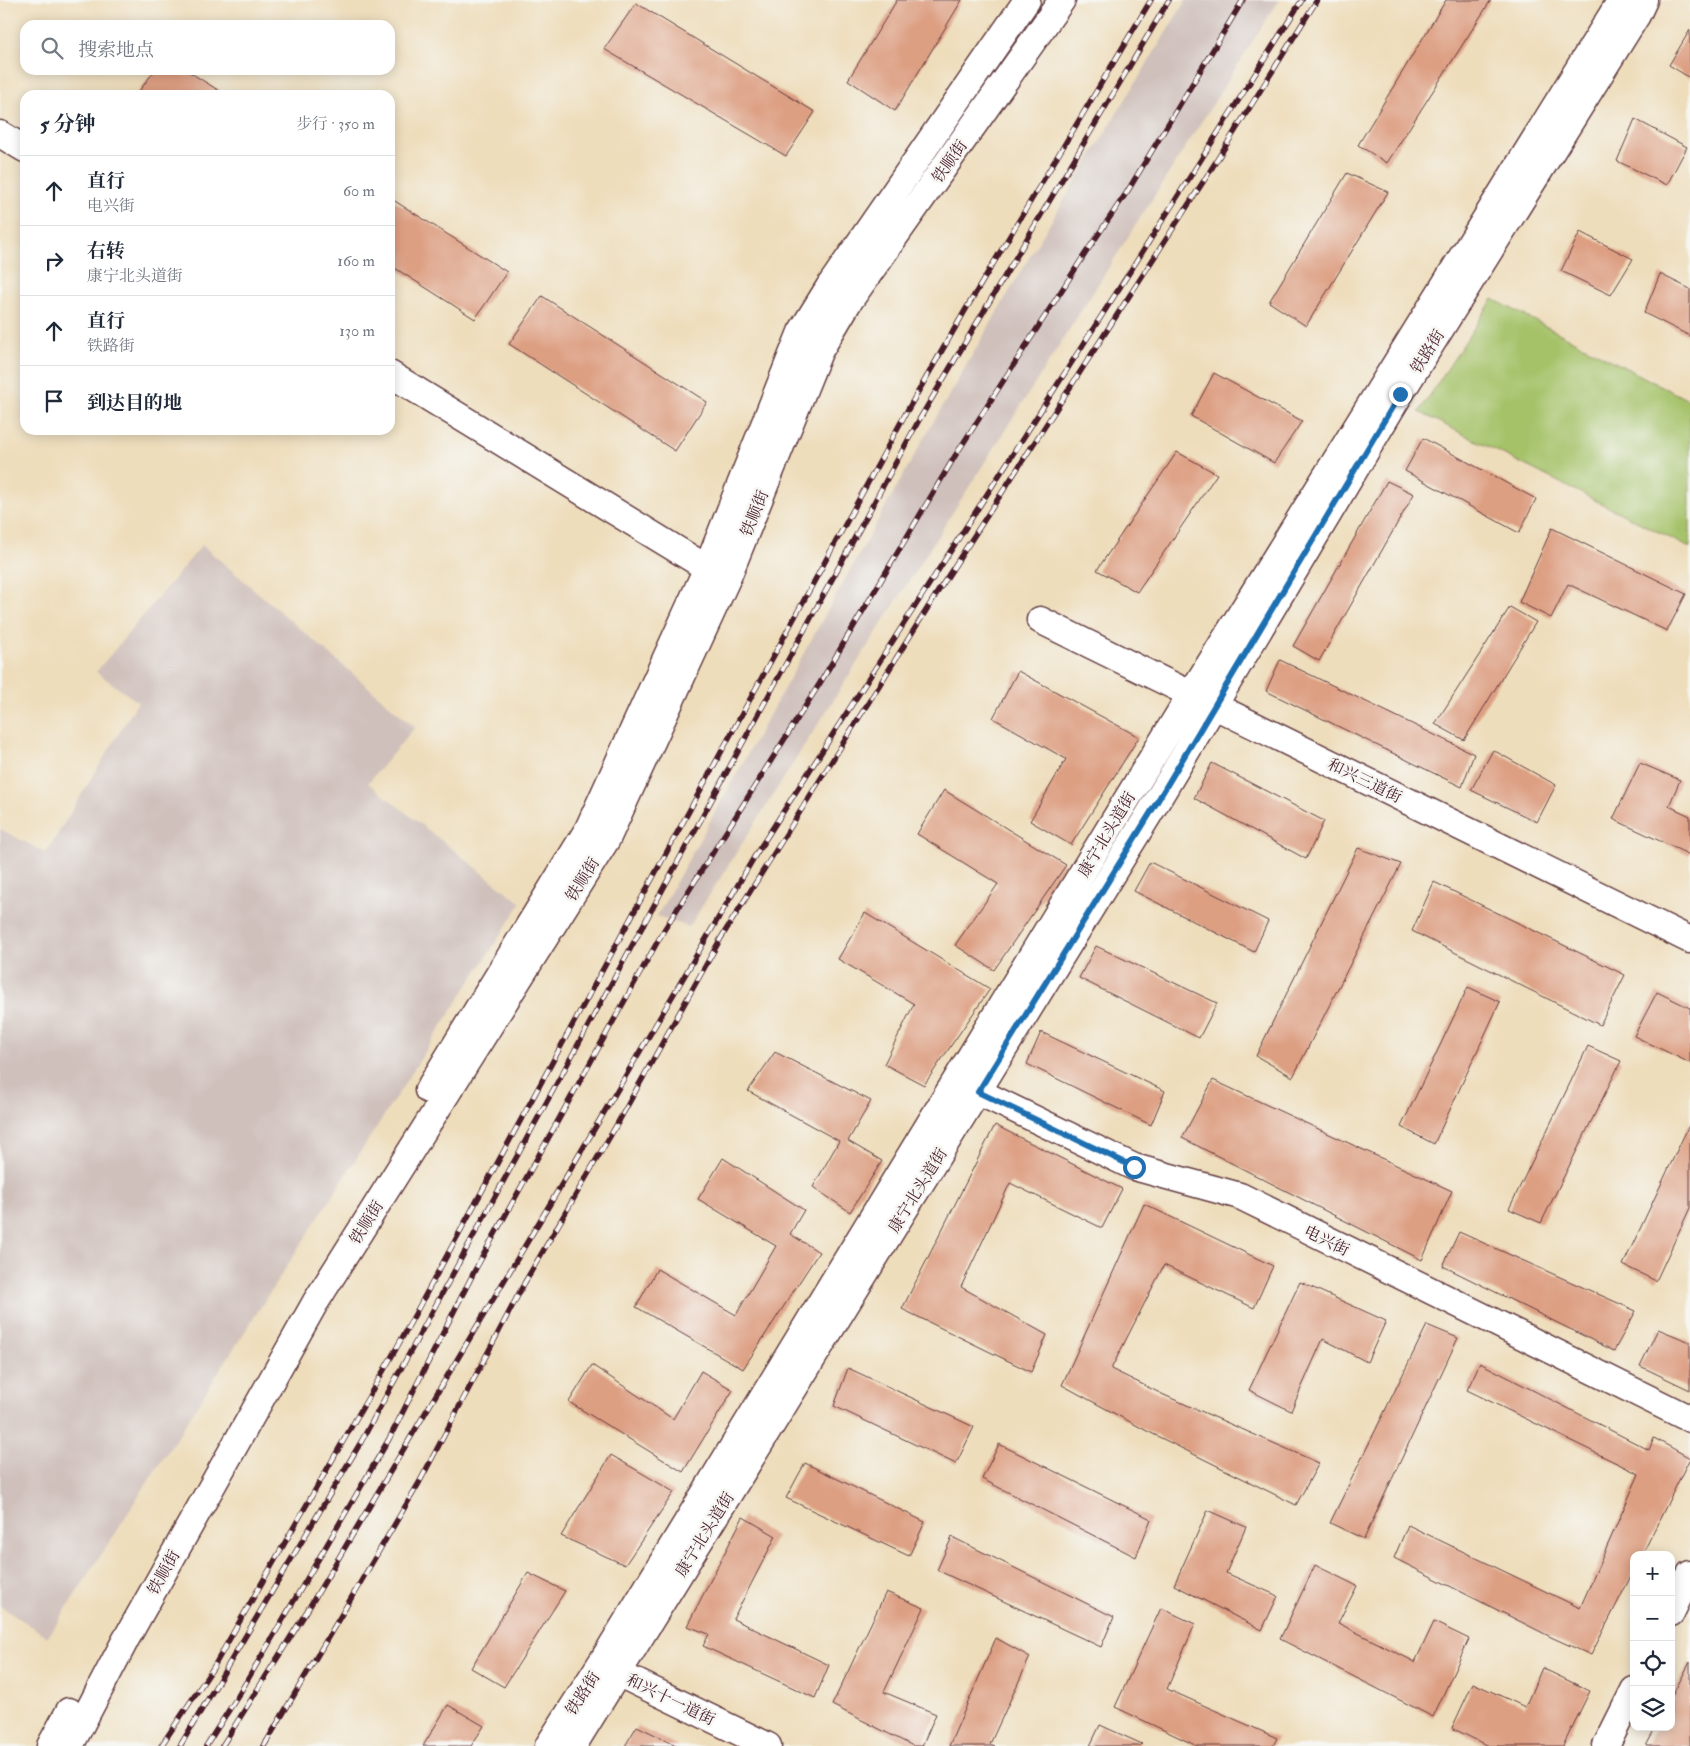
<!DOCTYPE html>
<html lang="zh">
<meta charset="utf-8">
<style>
:root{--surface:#fff;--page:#f6f6f7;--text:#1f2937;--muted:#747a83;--line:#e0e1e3}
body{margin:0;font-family:"IM FELL Double Pica","Noto Serif SC",serif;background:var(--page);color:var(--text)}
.controls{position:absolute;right:15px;bottom:15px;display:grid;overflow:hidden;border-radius:10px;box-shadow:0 2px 12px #0003}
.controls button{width:45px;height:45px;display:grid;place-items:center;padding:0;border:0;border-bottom:1px solid var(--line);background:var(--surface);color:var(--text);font:25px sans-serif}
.stop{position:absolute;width:15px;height:15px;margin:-11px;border:4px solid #1f6fb2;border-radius:50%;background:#fff}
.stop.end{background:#1f6fb2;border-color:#fff;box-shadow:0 1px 5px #0008}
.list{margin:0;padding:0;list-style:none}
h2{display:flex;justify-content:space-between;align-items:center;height:65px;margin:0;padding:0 20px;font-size:21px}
h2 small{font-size:16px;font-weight:400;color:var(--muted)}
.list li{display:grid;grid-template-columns:32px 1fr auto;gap:15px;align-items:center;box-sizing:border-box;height:70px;padding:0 20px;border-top:1px solid var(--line)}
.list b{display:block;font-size:19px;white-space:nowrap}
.list p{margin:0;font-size:16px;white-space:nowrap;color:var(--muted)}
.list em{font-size:16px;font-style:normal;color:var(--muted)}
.icon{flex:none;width:28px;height:28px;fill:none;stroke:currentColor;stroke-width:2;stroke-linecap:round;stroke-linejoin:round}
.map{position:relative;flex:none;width:1690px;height:1746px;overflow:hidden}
.search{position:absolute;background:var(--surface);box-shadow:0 2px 12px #0003;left:20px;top:20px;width:375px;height:55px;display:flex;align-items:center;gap:12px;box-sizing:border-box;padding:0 18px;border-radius:15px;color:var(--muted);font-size:19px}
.panel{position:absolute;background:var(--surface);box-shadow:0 2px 12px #0003;left:20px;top:90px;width:375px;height:345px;border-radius:15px}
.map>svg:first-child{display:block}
.industrial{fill:#cfc0bb}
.green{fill:#a5c269;stroke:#78704a}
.building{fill:#dd9f82}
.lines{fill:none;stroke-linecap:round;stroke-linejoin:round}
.secondary-casing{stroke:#633c41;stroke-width:29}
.secondary{stroke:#fff;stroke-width:26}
.rail-casing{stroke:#4a1f2b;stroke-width:5.5}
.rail{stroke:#f6f6f2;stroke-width:4;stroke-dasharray:11;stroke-linecap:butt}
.route{stroke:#1f6fb2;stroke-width:6}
.labels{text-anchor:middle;stroke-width:5;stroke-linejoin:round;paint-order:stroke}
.street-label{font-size:16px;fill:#4a1f2b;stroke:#f6f6f2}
</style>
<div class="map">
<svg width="1690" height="1746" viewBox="0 0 1690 1746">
<rect width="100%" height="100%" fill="#f6f6f2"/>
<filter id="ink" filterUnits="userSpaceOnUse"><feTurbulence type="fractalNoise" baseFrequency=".02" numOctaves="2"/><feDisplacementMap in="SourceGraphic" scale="10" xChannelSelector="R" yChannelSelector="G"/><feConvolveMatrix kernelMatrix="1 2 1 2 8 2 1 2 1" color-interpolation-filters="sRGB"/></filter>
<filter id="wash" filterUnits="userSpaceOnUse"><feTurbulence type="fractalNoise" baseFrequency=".0096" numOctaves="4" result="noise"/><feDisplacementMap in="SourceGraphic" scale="20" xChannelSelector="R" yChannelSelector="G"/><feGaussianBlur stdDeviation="1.12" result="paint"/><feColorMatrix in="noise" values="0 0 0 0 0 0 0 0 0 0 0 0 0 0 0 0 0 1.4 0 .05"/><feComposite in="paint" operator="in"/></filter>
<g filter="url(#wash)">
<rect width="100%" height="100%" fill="#edb"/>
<path class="industrial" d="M1186,0H1279L689,927L657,916L924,438L1024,266Z
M202,545L415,727L368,783L521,903L48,1637L0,1606V829L46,853L138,702L96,672Z"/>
<path class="green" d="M1493,299L1690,401V548L1419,412Z"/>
<g id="blocks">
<path class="building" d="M897,0H962L895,111L848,80Z
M1446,0H1491L1387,163L1358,145Z
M636,3L815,112L786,156L604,49Z
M1690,30V78L1669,65Z
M155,70H186L226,95H136Z
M1635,119L1687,147L1667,185L1617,161Z
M1347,173L1388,192L1306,326L1269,302Z
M390,198L507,272L475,319L390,265Z
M1580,232L1633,259L1611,295L1561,271Z
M1660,274L1690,289V336L1644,313Z
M542,296L707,402L675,451L509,344Z
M1214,373L1302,421L1274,463L1191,416Z
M1423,438L1536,499L1519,533L1405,471Z
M1177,452L1217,474L1137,592L1097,570Z
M1387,481L1414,494L1319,661L1293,646Z
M1552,528L1686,594L1667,631L1568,584L1551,618L1519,602Z
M1510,607L1536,622L1464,740L1435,724Z
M1280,660L1474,754L1462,787L1266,691Z
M1018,671L1139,737L1071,845L1030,821L1066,759L993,718Z
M1493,750L1556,785L1537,822L1471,790Z
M1212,763L1324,821L1306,859L1194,798Z
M1640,763L1680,780L1669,806L1690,816V855L1613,819Z
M944,790L1066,865L994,970L955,945L998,884L917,834Z
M1358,848L1401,864L1293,1077L1256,1056Z
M1150,862L1268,921L1254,952L1134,891Z
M1434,882L1625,975L1600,1025L1412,931Z
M865,913L990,989L924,1085L884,1064L914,1004L838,959Z
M1096,946L1217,1003L1199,1038L1079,978Z
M1468,987L1500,1002L1434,1144L1401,1127Z
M1657,992L1690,1008V1063L1634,1036Z
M1041,1032L1165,1091L1151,1125L1027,1064Z
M1588,1046L1621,1061L1541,1223L1509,1209Z
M775,1052L871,1101L848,1141L882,1161L850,1212L813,1187L839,1141L748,1091Z
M1213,1080L1452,1191L1422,1260L1182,1138Z
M1690,1123V1208L1656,1281L1623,1265Z
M995,1125L1122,1189L1102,1228L1010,1183L961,1287L1047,1335L1031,1372L902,1309Z
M723,1158L804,1210L790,1234L819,1252L743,1369L636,1307L657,1269L736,1315L776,1246L698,1199Z
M1144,1204L1273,1266L1254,1308L1164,1265L1111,1369L1164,1395L1319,1463L1296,1505L1145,1430L1062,1385Z
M1459,1232L1636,1311L1614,1351L1443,1266Z
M1300,1282L1386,1321L1367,1362L1323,1339L1291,1411L1249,1390Z
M1427,1325L1458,1338L1364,1539L1330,1523Z
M1658,1329L1690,1342V1390L1640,1366Z
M1480,1363L1649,1450L1654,1438L1690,1458L1642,1555H1634V1570L1591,1655L1553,1638L1394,1558L1408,1525L1580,1608L1639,1474L1467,1390Z
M592,1365L673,1419L701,1371L733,1390L683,1472L569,1402Z
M848,1368L974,1427L956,1464L834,1406Z
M999,1444L1151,1519L1136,1557L982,1479Z
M611,1455L674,1492L625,1565L561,1536Z
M805,1463L925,1522L909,1556L786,1498Z
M1208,1510L1246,1527L1226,1573L1278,1596L1262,1630L1174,1585Z
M743,1517L776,1536L733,1619L829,1665L815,1698L703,1646L709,1634L687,1626Z
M952,1537L1114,1617L1101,1647L937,1570Z
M1315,1565L1357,1586L1338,1623L1415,1662L1434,1622L1469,1639L1433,1717L1280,1639Z
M528,1573L565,1591L504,1687L471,1668Z
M886,1592L924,1608L884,1692L936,1714L922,1746H913L832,1705Z
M1161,1608L1195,1624L1167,1689L1277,1738L1273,1746H1197L1115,1707Z
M996,1638L1030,1657L990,1744L995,1746H949Z
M1690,1662V1746H1646L1656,1727H1671V1698Z
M1542,1668L1590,1691L1563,1746H1488L1452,1728L1473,1683L1525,1707Z
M448,1705L484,1726L471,1746H423Z
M1100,1725L1142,1744L1140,1746H1090Z
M637,1726L678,1746H625Z"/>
</g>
</g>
<g filter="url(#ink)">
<use href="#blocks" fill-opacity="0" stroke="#633c41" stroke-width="1"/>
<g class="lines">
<defs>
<path id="secondary" d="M0,134L25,149
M390,374L707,568
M1040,620L1690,940
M962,1084L1134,1167L1240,1196L1690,1419
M428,1090L588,829L707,568L801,332L829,287L1027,0
M1671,1613L1690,1574
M603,1666L768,1746
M50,1746L69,1711
M70,1746L126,1639L315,1303L607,839L727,579L819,352L848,303L1062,0
M548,1746L606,1655L1191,694L1621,0
M573,1746L1151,811L1400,394L1637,15L1644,0
M1606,1746L1634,1690"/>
</defs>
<use href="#secondary" class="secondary-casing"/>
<use href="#secondary" class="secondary"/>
<defs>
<path id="rail" d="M161,1746L213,1668L396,1349L907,411L966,309L1151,0
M180,1746L361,1442L919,420L1169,0
M206,1746L238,1696L389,1439L475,1270L664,930L820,683L955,456L1085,254L1127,192L1243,0
M222,1746L307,1611L569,1172L756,854L1138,259L1302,0
M264,1746L419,1483L525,1282L616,1126L721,938L937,593L1205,179L1317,0"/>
</defs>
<use href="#rail" class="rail-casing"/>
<use href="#rail" class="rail"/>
</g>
</g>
<g class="lines" filter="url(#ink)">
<path class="route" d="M1134,1167L978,1092L1151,812L1400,394"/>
</g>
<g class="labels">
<g class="street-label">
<text transform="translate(949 161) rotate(-55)" y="6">铁顺街</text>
<text transform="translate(1427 351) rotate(-58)" y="6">铁路街</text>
<text transform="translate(754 513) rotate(-68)" y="6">铁顺街</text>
<text transform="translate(1365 780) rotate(26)" y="6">和兴三道街</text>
<text transform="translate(1106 834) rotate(-59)" y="6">康宁北头道街</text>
<text transform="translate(582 879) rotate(-58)" y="6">铁顺街</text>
<text transform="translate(917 1190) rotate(-58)" y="6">康宁北头道街</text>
<text transform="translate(366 1222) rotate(-58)" y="6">铁顺街</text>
<text transform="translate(1327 1240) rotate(26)" y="6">电兴街</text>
<text transform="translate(704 1534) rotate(-58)" y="6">康宁北头道街</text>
<text transform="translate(163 1572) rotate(-61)" y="6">铁顺街</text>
<text transform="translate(582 1693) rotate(-57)" y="6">铁路街</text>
<text transform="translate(671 1699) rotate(26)" y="6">和兴十一道街</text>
</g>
</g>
</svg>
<div class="controls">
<button>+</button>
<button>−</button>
<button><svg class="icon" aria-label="locate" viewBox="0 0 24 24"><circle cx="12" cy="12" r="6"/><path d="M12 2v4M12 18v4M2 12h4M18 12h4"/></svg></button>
<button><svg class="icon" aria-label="layers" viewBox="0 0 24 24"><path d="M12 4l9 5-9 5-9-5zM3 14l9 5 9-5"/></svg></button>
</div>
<div class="stop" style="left:1134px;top:1167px"></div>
<div class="stop end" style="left:1400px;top:394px"></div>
<div class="search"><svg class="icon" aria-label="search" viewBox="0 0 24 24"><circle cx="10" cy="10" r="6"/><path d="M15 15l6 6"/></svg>搜索地点</div>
<section class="panel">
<h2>5 分钟<small>步行 · 350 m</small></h2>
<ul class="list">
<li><svg class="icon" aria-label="ahead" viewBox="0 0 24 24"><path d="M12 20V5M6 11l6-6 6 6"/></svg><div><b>直行</b><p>电兴街</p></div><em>60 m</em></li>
<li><svg class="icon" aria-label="right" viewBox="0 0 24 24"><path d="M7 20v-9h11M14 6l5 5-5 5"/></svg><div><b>右转</b><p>康宁北头道街</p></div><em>160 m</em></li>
<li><svg class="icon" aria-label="ahead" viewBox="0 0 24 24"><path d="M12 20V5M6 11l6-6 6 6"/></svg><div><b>直行</b><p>铁路街</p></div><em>130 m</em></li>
<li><svg class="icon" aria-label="arrive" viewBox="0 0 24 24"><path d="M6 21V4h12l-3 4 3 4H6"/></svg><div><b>到达目的地</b></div></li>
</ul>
</section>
</div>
